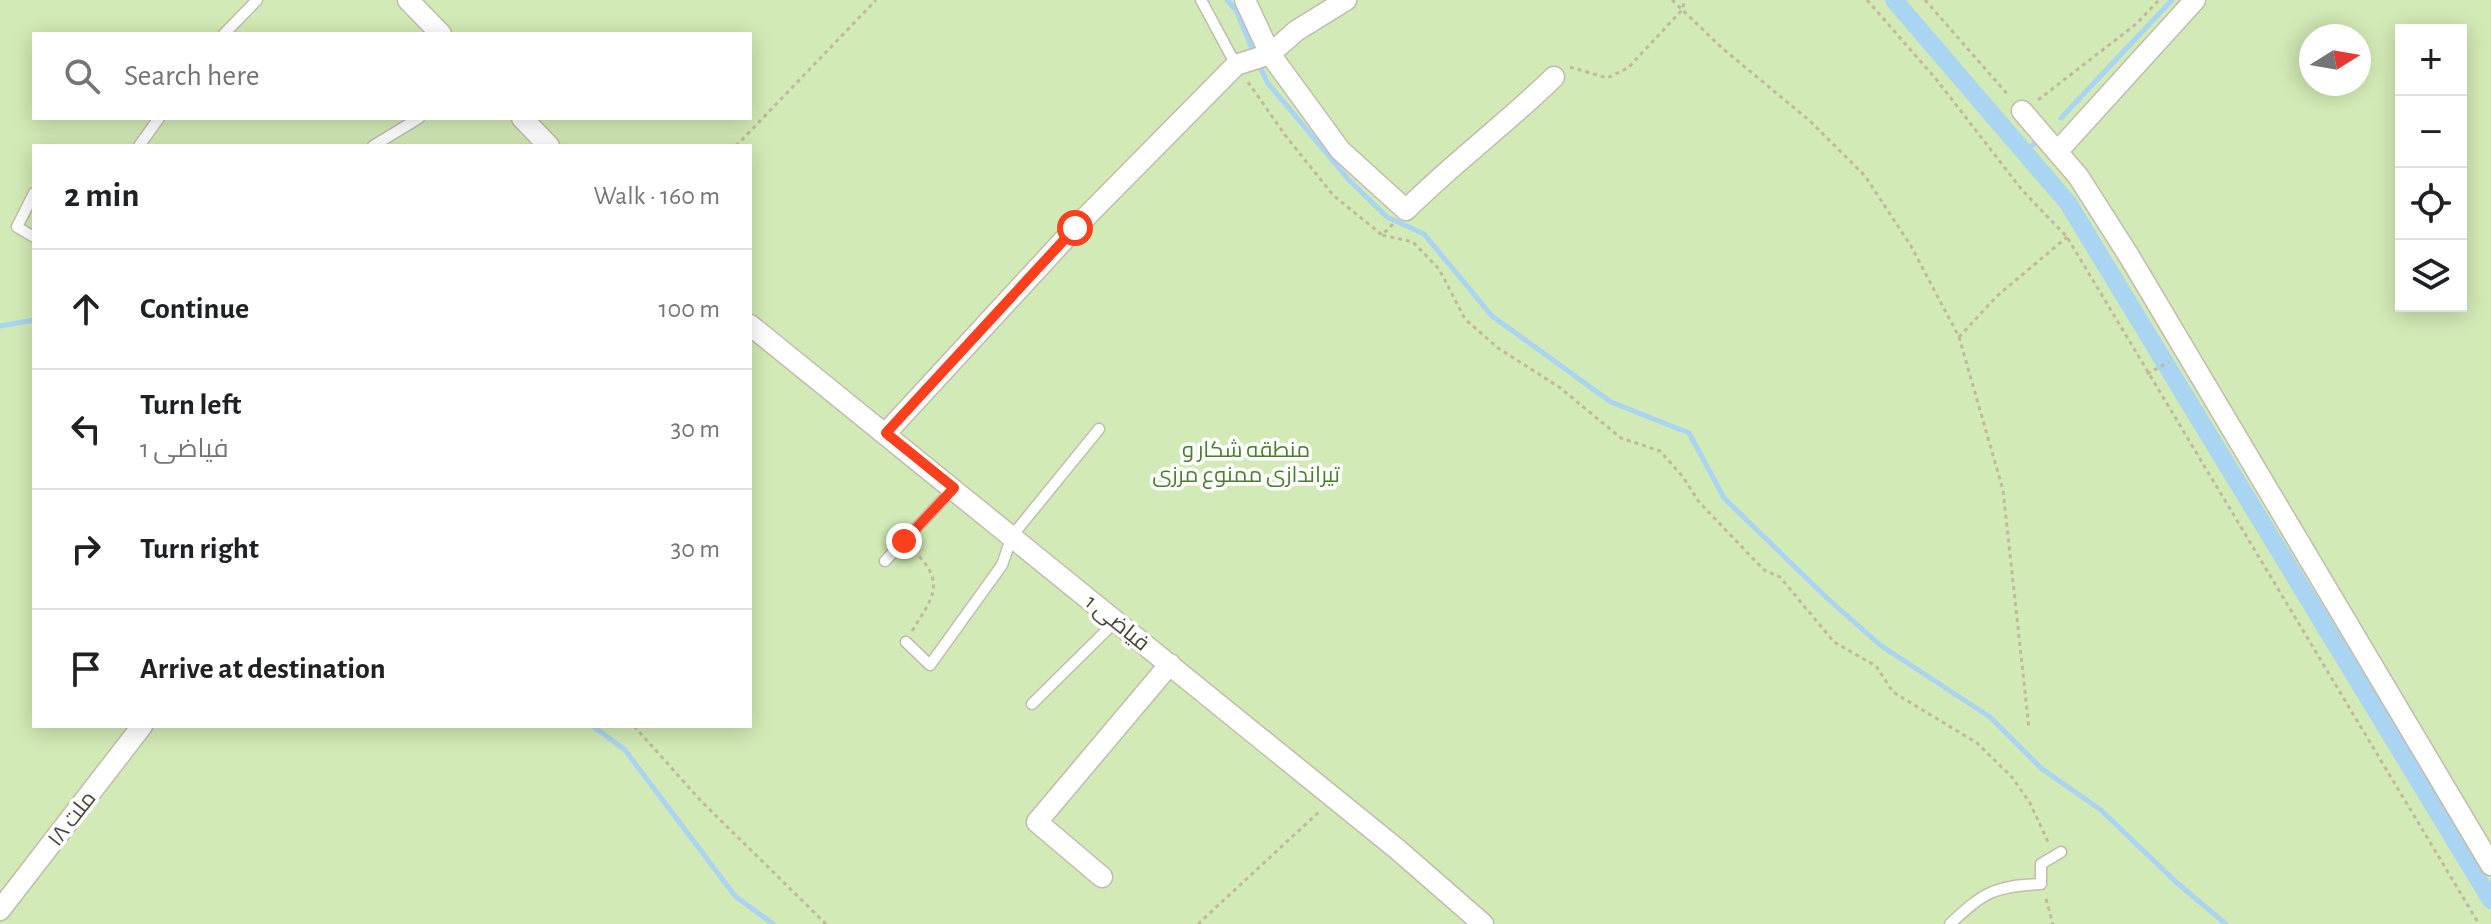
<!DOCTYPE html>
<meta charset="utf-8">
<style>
:root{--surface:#fff;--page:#f2f2f2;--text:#202124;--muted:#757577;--line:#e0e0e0}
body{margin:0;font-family:"Alegreya Sans",Cairo,sans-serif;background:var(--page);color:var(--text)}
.controls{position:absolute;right:24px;top:24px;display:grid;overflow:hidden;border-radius:0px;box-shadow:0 4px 20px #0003}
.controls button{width:72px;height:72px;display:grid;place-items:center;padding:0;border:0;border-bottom:2px solid var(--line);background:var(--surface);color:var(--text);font:40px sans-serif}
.compass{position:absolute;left:2299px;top:24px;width:72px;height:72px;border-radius:50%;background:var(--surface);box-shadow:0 4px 20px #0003;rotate:79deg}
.stop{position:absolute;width:24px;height:24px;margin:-18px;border:6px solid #fc3f1d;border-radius:50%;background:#fff}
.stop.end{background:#fc3f1d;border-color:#fff;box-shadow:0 2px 8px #0008}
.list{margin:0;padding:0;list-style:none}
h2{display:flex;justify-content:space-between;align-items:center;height:104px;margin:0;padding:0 32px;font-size:34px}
h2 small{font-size:26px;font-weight:400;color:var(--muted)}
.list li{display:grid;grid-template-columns:52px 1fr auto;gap:24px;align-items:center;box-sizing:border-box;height:120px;padding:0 32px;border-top:2px solid var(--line)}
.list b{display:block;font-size:30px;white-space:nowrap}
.list p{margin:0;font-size:26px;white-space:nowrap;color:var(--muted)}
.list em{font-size:26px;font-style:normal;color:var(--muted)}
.icon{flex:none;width:44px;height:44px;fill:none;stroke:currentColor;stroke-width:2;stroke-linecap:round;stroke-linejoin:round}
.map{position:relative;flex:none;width:2491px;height:924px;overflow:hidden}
.search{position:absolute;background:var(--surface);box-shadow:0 4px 20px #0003;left:32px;top:32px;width:720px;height:88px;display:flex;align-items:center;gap:20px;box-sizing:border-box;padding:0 28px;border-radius:0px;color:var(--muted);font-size:30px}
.panel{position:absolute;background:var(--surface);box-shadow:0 4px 20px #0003;left:32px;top:144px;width:720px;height:584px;border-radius:0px}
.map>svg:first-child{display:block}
.green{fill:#d2eab5;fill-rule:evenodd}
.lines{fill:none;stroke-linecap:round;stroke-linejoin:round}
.stream{stroke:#a9d4f2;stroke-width:5}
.canal{stroke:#a9d4f2;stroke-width:18}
.lane-casing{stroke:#c2bbae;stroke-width:13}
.street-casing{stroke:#c2bbae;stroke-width:23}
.path{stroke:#c4b79f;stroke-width:3;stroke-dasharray:4 4;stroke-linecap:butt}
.lane{stroke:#fff;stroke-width:10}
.street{stroke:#fff;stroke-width:20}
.route{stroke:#fc3f1d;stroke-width:10}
.labels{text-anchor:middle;stroke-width:7;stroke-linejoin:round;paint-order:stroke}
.park-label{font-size:22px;fill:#4a7f2a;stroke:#fff}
.street-label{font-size:22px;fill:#4b4439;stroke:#fff}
</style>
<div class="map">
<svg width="2491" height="924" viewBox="0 0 2491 924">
<rect width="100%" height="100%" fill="#f6f3ec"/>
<path class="green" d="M0,0H2491V924H0ZM2401,30H2461V306H2401ZM34,34H750V118H34ZM2311,36H2359V84H2311ZM34,146H750V726H34Z"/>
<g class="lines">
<path class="stream" d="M1227,0L1236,10L1254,53
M1258,62L1267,82L1348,179L1387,217L1424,234L1492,316L1611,402L1689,433L1724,498L1827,598L1880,645L1990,717L2042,769L2101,810L2177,883L2226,924
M2061,118L2172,0
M2026,151L2037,141
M0,326L34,320
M593,726L625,750L735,896L773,924"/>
<path class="canal" d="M1894,0L2068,203L2491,900"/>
<defs>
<path id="lane" d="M1201,0L1236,65
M224,34L257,0
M139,146L159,118
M373,146L419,118
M34,193L17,227L34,237
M885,561L954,488
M906,642L930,665L1002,565L1012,536L1099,429
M1032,704L1116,621
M1950,924C1984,892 1994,886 2041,884V864L2061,852"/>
<path id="street" d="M408,0L441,34
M1245,0L1270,54L1340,150L1406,210C1453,163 1506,124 1554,77
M2022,111L2078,176L2129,256L2491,865
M522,118L549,146
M2057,152L2195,0
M750,325L1397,849L1483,924
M886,433L1075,228L1236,65L1270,54L1296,31L1346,0
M1102,877L1037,822L1170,664
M0,910L142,726"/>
</defs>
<use href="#lane" class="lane-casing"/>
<use href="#street" class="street-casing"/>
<path class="path" d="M1672,0L1722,48L1810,121L1865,176L1911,246L1959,337L1997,296L2067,237
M1867,0L1936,79L2022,190L2067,237L2479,924
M1925,0L2009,96
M1570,67L1607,78L1628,68L1682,10L1685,0
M1248,82L1285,135L1333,195L1382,235
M2038,100L2136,24L2159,0
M736,146L876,0
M1393,224L1382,235L1413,242L1439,269L1465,319L1498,348L1559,387L1621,438L1660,451L1683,477L1699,502L1764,570L1780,577L1834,642L1876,666L1893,692L1977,743L2011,776L2030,803L2048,842
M1959,337L2003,490L2029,728
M2147,374L2169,362
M912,631C932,598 947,584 915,552
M634,726L701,801L826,924
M2046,899L2053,924
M1198,924L1321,810"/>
<use href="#lane" class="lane"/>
<use href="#street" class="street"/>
</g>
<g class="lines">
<path class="route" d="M904,541L954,488L886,433L1075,228"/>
</g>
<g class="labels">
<g class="park-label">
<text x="1246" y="457">منطقه شکار و<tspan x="1246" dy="25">تیراندازی ممنوع مرزی</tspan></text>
</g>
<g class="street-label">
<text transform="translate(1118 622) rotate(39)" y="8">فیاضی 1</text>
<text transform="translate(71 818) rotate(-52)" y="8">ملت ۱۸</text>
</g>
</g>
</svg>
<div class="controls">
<button>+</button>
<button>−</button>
<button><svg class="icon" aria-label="locate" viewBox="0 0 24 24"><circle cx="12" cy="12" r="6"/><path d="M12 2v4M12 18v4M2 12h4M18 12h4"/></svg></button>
<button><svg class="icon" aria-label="layers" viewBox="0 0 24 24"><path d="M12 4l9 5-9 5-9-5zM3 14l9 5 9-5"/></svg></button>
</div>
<svg class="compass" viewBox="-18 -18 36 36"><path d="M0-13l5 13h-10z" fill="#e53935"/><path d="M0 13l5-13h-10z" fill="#757577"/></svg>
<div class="stop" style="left:1075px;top:228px"></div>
<div class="stop end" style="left:904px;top:541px"></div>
<div class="search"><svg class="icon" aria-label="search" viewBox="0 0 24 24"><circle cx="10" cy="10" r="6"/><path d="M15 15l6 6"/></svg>Search here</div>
<section class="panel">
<h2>2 min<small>Walk · 160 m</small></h2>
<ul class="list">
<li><svg class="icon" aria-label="ahead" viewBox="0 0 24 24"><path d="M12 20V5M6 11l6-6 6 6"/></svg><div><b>Continue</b></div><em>100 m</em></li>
<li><svg class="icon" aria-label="left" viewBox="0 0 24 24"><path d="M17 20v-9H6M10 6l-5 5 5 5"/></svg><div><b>Turn left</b><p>فیاضی 1</p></div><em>30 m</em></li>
<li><svg class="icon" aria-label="right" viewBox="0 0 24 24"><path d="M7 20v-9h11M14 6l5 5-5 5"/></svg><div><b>Turn right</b></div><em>30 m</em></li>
<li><svg class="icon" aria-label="arrive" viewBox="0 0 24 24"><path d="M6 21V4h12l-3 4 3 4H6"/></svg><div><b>Arrive at destination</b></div></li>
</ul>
</section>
</div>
